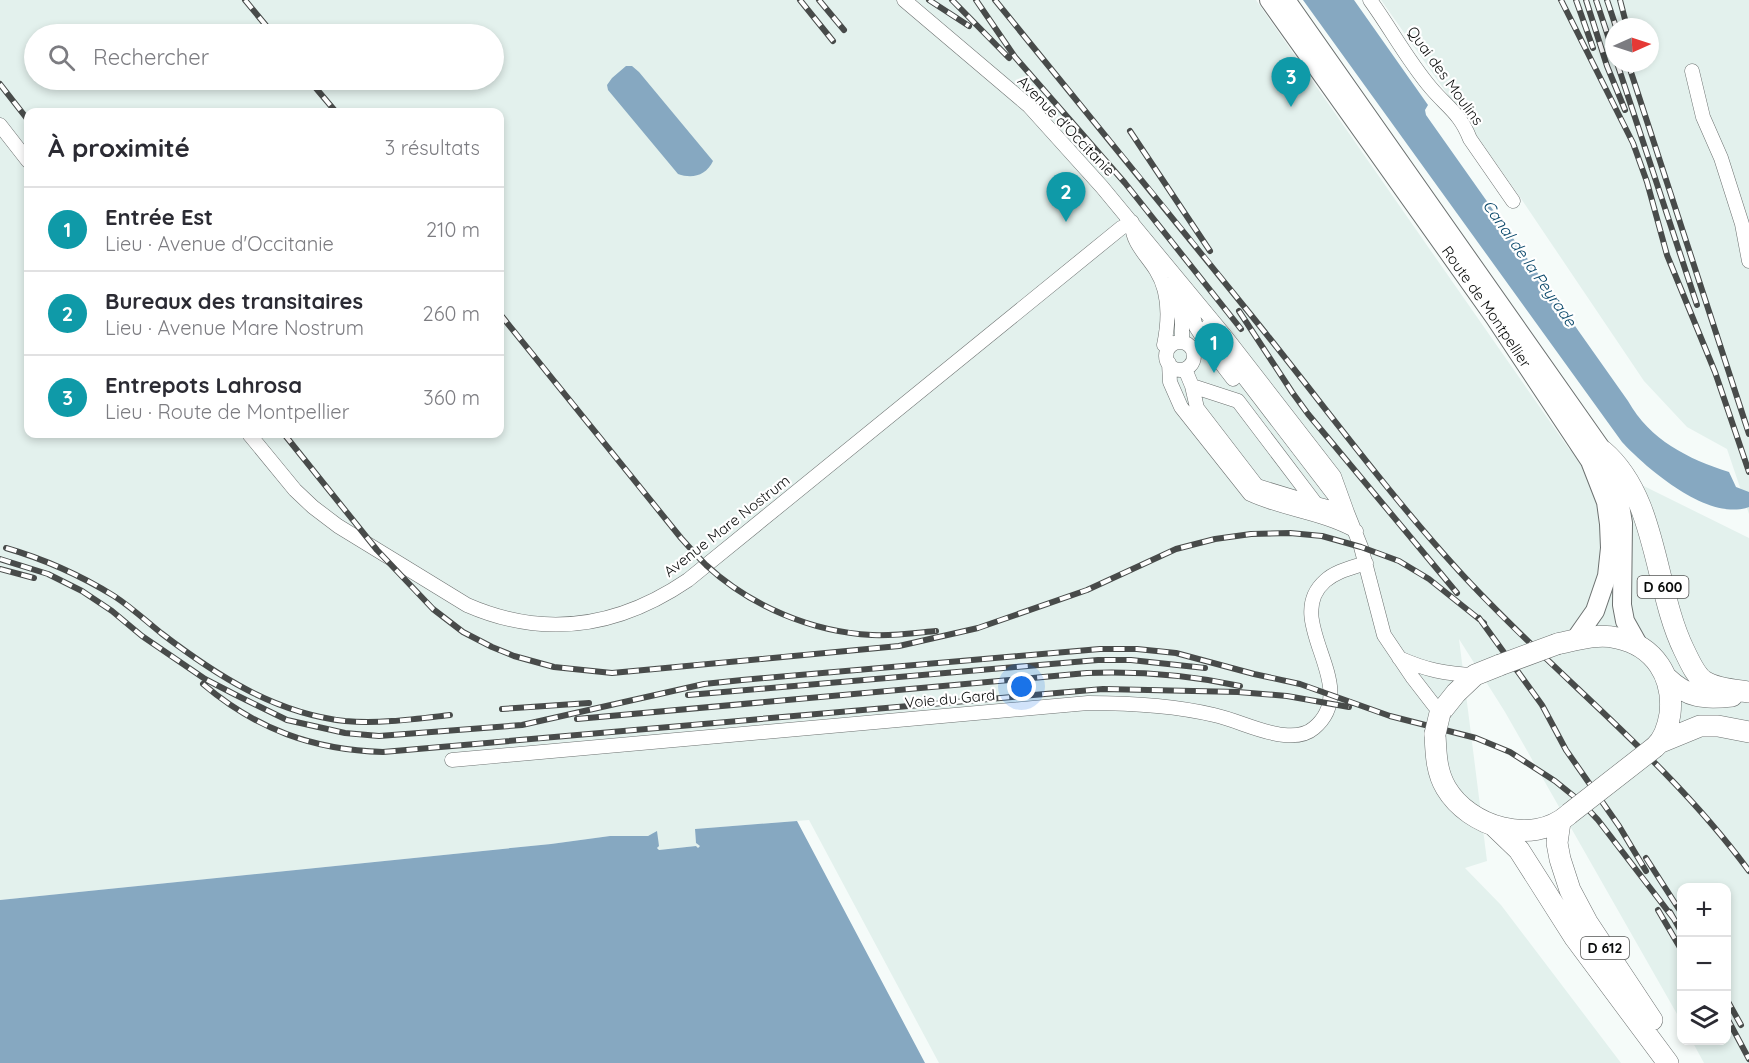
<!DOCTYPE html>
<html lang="fr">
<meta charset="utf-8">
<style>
:root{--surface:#fff;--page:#f2f2f3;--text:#2b2b33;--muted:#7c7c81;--line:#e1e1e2;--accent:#d93025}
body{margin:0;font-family:Quicksand,sans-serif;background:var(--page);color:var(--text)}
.controls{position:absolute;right:18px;bottom:18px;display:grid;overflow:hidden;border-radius:12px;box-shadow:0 3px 9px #0003}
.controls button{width:54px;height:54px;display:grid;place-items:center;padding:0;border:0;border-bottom:2px solid var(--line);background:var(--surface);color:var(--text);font:30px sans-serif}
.compass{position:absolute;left:1605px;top:18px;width:54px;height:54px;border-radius:50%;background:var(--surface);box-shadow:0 3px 9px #0003;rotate:87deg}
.you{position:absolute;left:1022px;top:687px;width:21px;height:21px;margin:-15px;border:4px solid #fff;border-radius:50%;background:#1a73e8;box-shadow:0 0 0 9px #1a73e833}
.badge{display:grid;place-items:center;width:39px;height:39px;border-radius:50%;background:var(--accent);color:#fff;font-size:20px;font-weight:700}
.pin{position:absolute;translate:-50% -50px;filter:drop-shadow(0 2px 3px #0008)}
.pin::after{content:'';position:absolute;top:32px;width:21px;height:18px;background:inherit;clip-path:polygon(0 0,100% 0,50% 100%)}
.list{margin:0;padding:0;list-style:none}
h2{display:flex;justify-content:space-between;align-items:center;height:78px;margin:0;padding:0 24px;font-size:26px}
h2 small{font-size:20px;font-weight:400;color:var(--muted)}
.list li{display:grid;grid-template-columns:39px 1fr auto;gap:18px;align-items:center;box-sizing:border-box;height:84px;padding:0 24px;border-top:2px solid var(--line)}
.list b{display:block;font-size:22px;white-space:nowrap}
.list p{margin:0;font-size:20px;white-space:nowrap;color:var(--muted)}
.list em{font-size:20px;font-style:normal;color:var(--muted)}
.icon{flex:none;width:33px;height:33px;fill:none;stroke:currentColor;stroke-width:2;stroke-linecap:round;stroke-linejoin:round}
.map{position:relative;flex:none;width:1749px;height:1063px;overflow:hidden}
.search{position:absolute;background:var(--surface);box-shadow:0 3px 9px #0003;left:24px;top:24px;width:480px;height:66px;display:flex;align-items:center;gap:15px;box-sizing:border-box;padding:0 21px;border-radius:33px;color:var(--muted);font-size:22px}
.panel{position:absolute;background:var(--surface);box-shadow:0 3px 9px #0003;left:24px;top:108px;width:480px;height:330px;border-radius:12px}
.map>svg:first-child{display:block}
.built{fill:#e3f1ed;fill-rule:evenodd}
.water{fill:#86a8c1}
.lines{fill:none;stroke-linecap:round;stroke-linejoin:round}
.street-casing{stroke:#6c7170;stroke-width:15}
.secondary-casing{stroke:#6c7170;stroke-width:20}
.primary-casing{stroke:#6c7170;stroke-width:22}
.street{stroke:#fff;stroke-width:14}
.secondary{stroke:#fff;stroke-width:18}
.primary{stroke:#fff;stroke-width:21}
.rail-casing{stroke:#484b4a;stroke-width:6}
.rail{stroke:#fff;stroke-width:4;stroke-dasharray:11;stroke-linecap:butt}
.primary-bridge-casing{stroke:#6c7170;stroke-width:22;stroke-linecap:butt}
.primary-bridge{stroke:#fff;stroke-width:21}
.labels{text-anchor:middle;stroke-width:4.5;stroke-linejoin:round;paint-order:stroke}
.shield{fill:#fff;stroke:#545554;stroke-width:1.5}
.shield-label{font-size:14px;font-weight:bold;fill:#0a0c0b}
.street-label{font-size:15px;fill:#0a0c0b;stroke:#fff}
.water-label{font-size:16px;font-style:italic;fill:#0a486a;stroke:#fff}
</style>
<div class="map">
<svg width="1749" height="1063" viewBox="0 0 1749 1063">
<rect width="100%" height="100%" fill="#f5fbf9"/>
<path class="built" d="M0,0H1256L1569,449L1749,538V1063H1704L1692,1041L1726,1040V888H1682L1681,1021L1505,712L1459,639L1487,861L1465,868L1501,905L1621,1063H939L809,820L695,829L696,843L700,846L698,848L696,846L659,850L652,834L648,836H610L551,844L0,900ZM34,34H494V80H34ZM28,112H500V434H28Z
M1381,0H1749V514L1727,449L1687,427L1644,381L1522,200ZM1614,27H1650V63H1614Z"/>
<path class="water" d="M1303,0H1354L1428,105L1425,110L1426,115L1628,401C1650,440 1688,459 1729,472L1736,487L1749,492V507C1709,522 1647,469 1622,442Z
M626,66H632L639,72L713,161C706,176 692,179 678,174L608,90L607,85L612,78Z
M797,821L925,1063H0V900L551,844L610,836H648L657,831L659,846L657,848L659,850L696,846L698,848L700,846L696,843L695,829Z"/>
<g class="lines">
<defs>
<path id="street" d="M904,0L1029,106L1102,187L1227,338L1334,476L1347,512
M1370,0C1391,29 1408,61 1431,88C1447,107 1460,113 1470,139L1513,201
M1692,71L1703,117L1721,158L1742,224L1749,261
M0,125L28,161
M1132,225C1133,244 1146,254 1156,270C1170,292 1169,321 1164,345
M1175,278L1182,320V342
M1188,297L1196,327L1210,349L1233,379
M1208,326L1226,354L1347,512L1361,547L1384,635L1413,678L1440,713
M1166 356a14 14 0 1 1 28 0a14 14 0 1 1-28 0Z
M1169,363L1170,382L1181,407L1250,494C1284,510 1322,512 1356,531
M1185,369L1192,386L1197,408L1257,486L1316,504
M1192,386L1238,401L1316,504L1347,512
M249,434L295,490L313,507L338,526L467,605C545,639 619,627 688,580L1121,228L1132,222
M1399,658C1426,670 1446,674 1475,675
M452,760L1088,703C1131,703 1172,705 1214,715C1237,720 1261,733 1284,735C1294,736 1306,735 1314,728C1364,686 1280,621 1325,581C1336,571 1351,568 1366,563"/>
<g id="secondary">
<path id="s1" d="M1269,0L1495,318L1590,461L1606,502L1609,524L1610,548L1607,576L1595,611L1574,641"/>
<path d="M1286,0L1603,451L1619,499L1623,523L1622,605L1625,621L1639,646"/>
</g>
<path id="primary" d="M1603,451C1658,498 1654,589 1684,650C1689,660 1695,675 1704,681C1716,689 1735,690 1749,692
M1557,644C1576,640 1598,633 1617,638C1655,646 1674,677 1670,714C1668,726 1664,739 1655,747
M1667,678C1688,698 1704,699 1732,696
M1440,713L1456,693L1475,675L1500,665
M1435,734C1436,753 1436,771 1446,788C1469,827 1532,846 1568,815
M1661,742L1700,726H1718L1749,732
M1560,822L1557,843L1560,859L1570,890L1587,922L1652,1020
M1494,826L1519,850L1575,938L1668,1063"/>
</defs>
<use href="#street" class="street-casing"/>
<use href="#secondary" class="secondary-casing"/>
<use href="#primary" class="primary-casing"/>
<use href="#street" class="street"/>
<use href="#secondary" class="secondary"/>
<use href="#primary" class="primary"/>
<defs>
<path id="rail" d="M245,0L273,34
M800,0L833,41
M819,0L844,30
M929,0L969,26
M952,0L1009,58
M976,0L1015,57L1125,183L1241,329
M995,0C1080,105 1166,209 1251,315C1320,400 1385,490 1459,571C1553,674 1666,758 1749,871
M1561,0L1633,143L1647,182L1667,255L1715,372L1749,472
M1576,0L1593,48
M1586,0L1607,66L1625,110
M1596,0L1614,54
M1607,0L1616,27
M1620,0L1627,27
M1617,63L1697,305
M1628,63L1749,434
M309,80L336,112
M0,84L28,120
M1130,131L1210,251
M1239,311L1292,392L1308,414L1457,593
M500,314L681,538C689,547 697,556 706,565C750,606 812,632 872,635C894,636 915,633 936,631
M284,434L377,550L433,609L463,632L492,647L514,656L554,667L612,673L899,646L978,628L1087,590L1176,549L1215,539L1251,534L1290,533L1322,536L1361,547L1399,561L1429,579L1484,623
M6,548C44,559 80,575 114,596C131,607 146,621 161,633C216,675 274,713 345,721C380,724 415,719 450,715
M0,559L48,574L82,591L112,611L142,636L205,679L236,695L287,720L345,733L379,736L522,725L704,684L742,680L1100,649H1137L1176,653L1254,674L1300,684L1390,716L1476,738L1510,752L1555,781L1581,802L1598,820L1674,919
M0,569L34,578
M1479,618L1542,705L1566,750L1619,826L1646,871
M203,684C256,729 313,750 383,752L1103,689L1238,692L1287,696L1349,707
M688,695L1098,660H1131L1205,668
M502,709L589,703
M577,719L1087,673C1140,671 1189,675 1240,686
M1646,858L1682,914
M1658,910L1682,951
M1670,912L1682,933
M1726,998L1741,1025
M1726,1016L1749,1059"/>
</defs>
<use href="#rail" class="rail-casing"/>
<use href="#rail" class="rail"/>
<defs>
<path id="primary-bridge" d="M1500,665L1557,644
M1435,734L1440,713
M1569,814L1655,747"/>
</defs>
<use href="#primary-bridge" class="primary-bridge-casing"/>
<use href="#primary-bridge" class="primary-bridge"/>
</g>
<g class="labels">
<g class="shield">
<rect x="1637.5" y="576" width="51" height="22" rx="4.5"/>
<rect x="1581" y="937" width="48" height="22" rx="4.5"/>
</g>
<g class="shield-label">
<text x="1663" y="592">D 600</text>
<text x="1605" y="953">D 612</text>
</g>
<g class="street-label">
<text transform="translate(1445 76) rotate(54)" y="5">Quai des Moulins</text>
<text transform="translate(1066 126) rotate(46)" y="5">Avenue d'Occitanie</text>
<text dy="5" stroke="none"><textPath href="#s1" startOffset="376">Route de Montpellier</textPath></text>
<text transform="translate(727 526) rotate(-38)" y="5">Avenue Mare Nostrum</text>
<text transform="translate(950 699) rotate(-5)" y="5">Voie du Gard</text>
</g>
<g class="water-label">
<text transform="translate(1530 263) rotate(55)" y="6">Canal de la Peyrade</text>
</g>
</g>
</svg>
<div class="controls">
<button>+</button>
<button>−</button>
<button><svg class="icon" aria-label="layers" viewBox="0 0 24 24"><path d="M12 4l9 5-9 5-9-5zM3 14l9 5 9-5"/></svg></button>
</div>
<svg class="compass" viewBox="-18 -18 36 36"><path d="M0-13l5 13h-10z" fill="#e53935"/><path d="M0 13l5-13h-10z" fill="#7c7c81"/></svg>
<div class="you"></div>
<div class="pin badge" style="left:1214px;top:373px;background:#0f9aa8">1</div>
<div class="pin badge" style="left:1066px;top:222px;background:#0f9aa8">2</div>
<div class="pin badge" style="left:1291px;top:107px;background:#0f9aa8">3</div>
<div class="search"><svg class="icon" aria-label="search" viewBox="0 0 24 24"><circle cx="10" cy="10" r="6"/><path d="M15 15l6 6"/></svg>Rechercher</div>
<section class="panel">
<h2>À proximité<small>3 résultats</small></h2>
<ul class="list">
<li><span class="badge" style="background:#0f9aa8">1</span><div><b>Entrée Est</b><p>Lieu · Avenue d'Occitanie</p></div><em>210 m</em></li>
<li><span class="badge" style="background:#0f9aa8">2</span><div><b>Bureaux des transitaires</b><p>Lieu · Avenue Mare Nostrum</p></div><em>260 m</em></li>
<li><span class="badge" style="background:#0f9aa8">3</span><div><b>Entrepots Lahrosa</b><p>Lieu · Route de Montpellier</p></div><em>360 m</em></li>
</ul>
</section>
</div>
